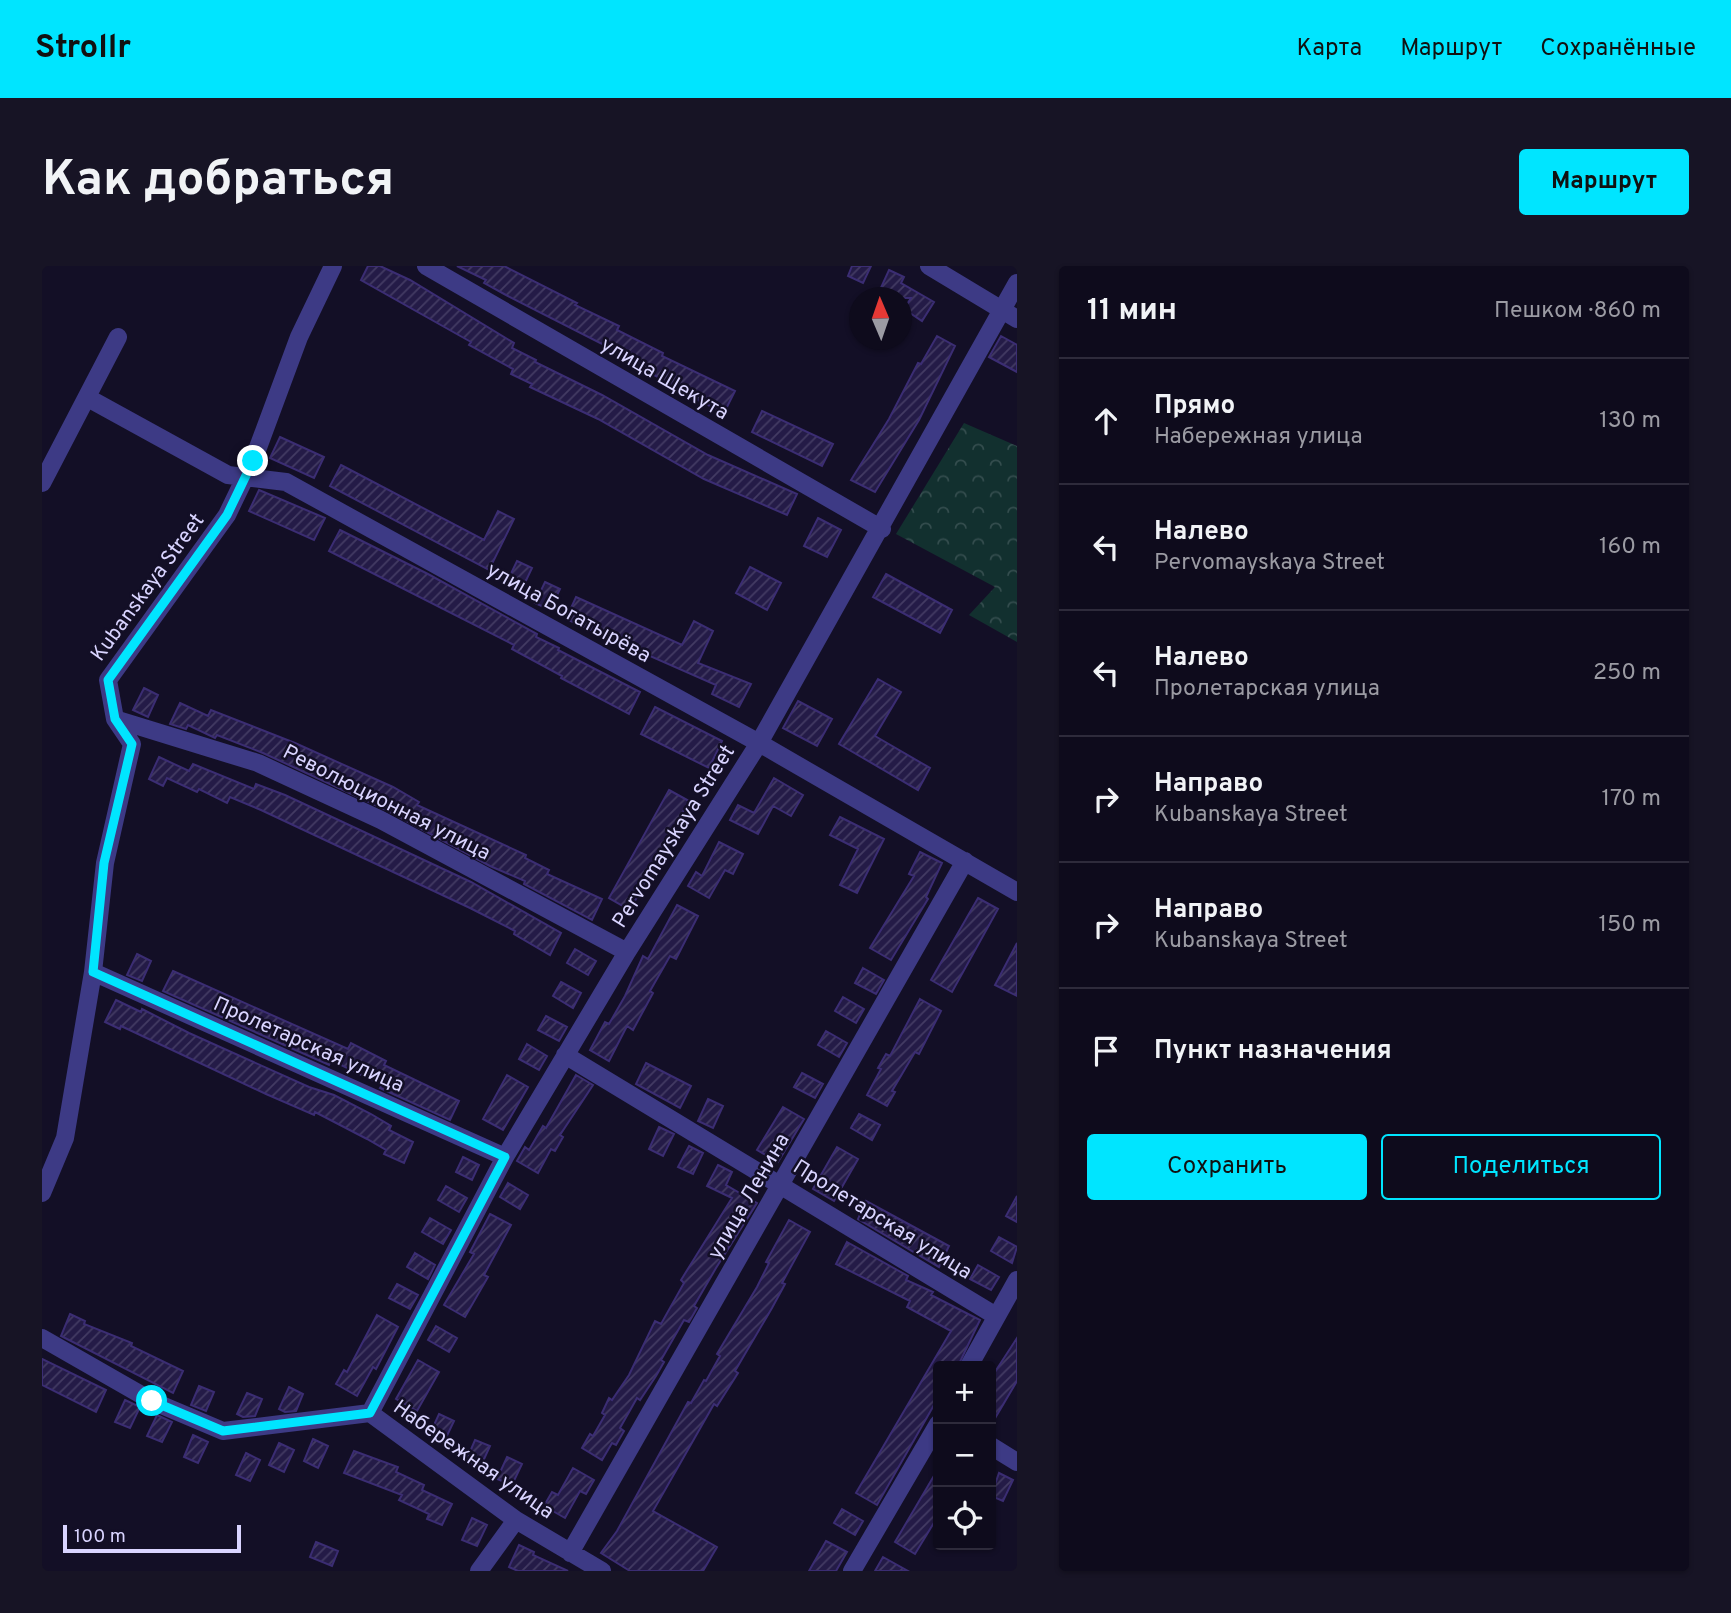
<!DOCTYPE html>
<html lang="ru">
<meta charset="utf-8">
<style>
:root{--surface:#0e0b1c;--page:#171425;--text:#f1f3f6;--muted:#9b9ba3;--line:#2e2b3b;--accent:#00e5ff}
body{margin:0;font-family:Overpass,sans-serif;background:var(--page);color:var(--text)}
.controls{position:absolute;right:21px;bottom:21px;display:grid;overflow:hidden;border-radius:7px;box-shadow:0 2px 5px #0004}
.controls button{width:63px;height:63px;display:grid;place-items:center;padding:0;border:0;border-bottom:2px solid var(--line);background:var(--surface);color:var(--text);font:35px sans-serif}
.compass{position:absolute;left:807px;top:21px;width:63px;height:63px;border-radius:50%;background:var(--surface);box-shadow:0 2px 5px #0004;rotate:358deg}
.scale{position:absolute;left:21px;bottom:18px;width:178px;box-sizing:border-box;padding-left:7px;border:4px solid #d9d4ff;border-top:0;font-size:19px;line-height:24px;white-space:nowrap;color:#d9d4ff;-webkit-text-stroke:5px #130f26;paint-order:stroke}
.stop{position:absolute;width:21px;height:21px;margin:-16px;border:5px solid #00e5ff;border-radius:50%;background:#fff}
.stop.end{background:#00e5ff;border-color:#fff;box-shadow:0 2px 7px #0008}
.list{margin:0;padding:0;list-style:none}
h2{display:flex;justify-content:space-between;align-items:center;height:91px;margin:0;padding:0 28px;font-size:30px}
h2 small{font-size:23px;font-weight:400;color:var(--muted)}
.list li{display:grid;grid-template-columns:46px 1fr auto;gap:21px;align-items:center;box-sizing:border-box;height:126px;padding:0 28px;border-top:2px solid var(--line)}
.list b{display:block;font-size:26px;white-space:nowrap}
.list p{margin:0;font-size:23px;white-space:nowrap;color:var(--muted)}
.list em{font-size:23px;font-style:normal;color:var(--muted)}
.actions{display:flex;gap:14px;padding:21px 28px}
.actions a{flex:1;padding:16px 0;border:2px solid var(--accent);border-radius:7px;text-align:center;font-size:24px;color:var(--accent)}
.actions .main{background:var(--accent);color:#111}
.icon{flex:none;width:38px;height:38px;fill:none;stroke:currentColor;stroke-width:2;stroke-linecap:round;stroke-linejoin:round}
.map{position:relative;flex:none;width:975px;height:1305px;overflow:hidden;border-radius:7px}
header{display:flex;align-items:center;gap:42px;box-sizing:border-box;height:98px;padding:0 35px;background:var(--accent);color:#111}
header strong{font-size:33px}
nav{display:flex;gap:38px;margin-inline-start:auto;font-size:24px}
.intro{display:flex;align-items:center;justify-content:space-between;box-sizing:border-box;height:168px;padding:0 42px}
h1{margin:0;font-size:49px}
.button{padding:18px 32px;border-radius:7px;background:var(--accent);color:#111;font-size:24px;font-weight:700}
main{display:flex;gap:42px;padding:0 42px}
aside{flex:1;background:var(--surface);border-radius:7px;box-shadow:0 2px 5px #0004}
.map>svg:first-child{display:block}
.park{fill:url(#park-crowns)}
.building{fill:url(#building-hatch);stroke:#3b2d73;stroke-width:2}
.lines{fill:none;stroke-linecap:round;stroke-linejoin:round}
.minor{stroke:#3d3a85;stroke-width:18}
.route{stroke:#00e5ff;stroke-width:9}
.labels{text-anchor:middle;stroke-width:5;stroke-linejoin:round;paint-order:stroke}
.street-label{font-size:21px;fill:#d9d4ff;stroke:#130f26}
</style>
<header>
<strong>Strollr</strong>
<nav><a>Карта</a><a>Маршрут</a><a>Сохранённые</a></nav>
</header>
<div class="intro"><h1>Как добраться</h1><a class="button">Маршрут</a></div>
<main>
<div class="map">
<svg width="975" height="1305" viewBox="0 0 975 1305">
<defs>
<pattern id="park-crowns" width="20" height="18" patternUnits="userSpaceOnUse" patternTransform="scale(1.75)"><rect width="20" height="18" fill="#12302f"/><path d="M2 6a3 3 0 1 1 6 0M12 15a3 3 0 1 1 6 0" fill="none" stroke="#344d4e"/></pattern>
<pattern id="building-hatch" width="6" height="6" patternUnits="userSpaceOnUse" patternTransform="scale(1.75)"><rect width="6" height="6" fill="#241b47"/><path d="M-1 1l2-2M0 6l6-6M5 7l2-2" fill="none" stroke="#433b63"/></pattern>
</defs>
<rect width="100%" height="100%" fill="#130f26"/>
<path class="park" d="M922,157L975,180V376L927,349L953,321L854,268Z"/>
<path class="building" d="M326,0H338L368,14L472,77L470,82L494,94L493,96L560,129L666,189L755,228L745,249L662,213L556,153L488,121L490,118L469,108L471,103L427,79L429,76L319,14Z
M415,0H462L535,37L533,39L577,60L575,64L621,87L620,90L693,125L682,147L619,116L620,113L574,90L576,86L464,29L442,17L444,14Z
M810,0H829L821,17L806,10Z
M847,4L862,11L859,17L892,36L880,55L862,43L869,32H849L837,26Z
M895,70L913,80L877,154L833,226L809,214L847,153L876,97L879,98Z
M959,70L975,79V106L947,91Z
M720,145L791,178L780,200L710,166Z
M238,171L282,191L272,212L228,192Z
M299,199L442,274L456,245L472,253L447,304L288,220Z
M217,224L283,252L272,274L207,245Z
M776,252L799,264L785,291L762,280Z
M298,264L386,308L495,368L494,371L517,382L516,384L598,426L587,448L519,412L520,410L470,383L472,379L287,285Z
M475,295L490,302L480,323L465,316Z
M708,301L739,317L725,344L694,327Z
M844,308L910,344L898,367L831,331Z
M503,316L518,323L508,344L493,337Z
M534,331L640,379L652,355L671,365L656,397L709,418L697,441L670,428L674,419L524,353Z
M836,413L859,426L833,470L888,502L876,524L797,478Z
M102,422L116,429L106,451L91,444Z
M756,435L790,453L775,480L741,462Z
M138,437L166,450L169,444L253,477L351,521L377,536L375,539L484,589L483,592L507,604L505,608L560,633L550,654L482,618L483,615L448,600L344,544L221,487L175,469L173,472L146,459L144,463L128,458Z
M613,441L680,475L667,502L599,468Z
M117,491L147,505L151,498L212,523L214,518L243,529L429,616L519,667L508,689L472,668L473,665L428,642L219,544L188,531L185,537L157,523L155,526L125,512L121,520L107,513Z
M732,512L761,529L749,550L731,540L716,568L688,554L696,539L712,547Z
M627,524L647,535L588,644L567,632Z
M798,551L842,573L815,627L798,619L816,583L788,569Z
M677,576L701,588L691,608L683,604L667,632L646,620L654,606L660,610Z
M878,586L900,597L884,631L886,633L849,694L828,682L872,610L867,608Z
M936,632L956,643L910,726L889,714Z
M635,639L656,650L634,693L628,690L608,725L611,727L591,764L585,760L567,795L548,784L563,756L567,758L583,730L601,690L606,693Z
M975,677V730L953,719Z
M533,683L554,695L546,709L525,697Z
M95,688L109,695L100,715L85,709Z
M821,702L842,714L834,728L813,717Z
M131,705L306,783L309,777L344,795L342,799L417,835L408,854L338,822L340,819L289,794L287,799L121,725Z
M519,716L539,727L531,742L511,730Z
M801,731L822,743L814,757L793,745Z
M878,733L899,745L877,788L873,786L850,825L853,826L845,840L825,829L839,803L836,802L844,788L848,790Z
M74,734L99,746L100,743L147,767L267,821L292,829L329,848L349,860L347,864L371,876L362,897L342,888L344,884L325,873L273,846L272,849L224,828L79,760L78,763L63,756Z
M504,750L525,761L517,775L496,764Z
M784,765L805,777L797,791L776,779Z
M485,778L505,790L497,804L477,793Z
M604,797L649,820L638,842L594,818Z
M760,807L781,818L773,832L752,821Z
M465,809L486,821L461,864L441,853Z
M534,809L551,819L518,869L521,871L513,885L509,883L496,907L475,895L483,881L487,884L501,860L504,862Z
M666,833L681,840L671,862L656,855Z
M741,841L762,853L736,896L715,884Z
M817,848L838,859L830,874L809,862Z
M617,861L632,868L621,890L607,883Z
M647,880L661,887L651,908L636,901Z
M795,881L816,893L792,935L771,923Z
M421,891L437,899L430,914L414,906Z
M676,899L690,906L684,919L715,937L674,1002L652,1040L655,1042L647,1056L642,1054L619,1094L622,1096L614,1110L598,1134L595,1132L578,1162L582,1165L574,1179L570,1177L560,1194L540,1182L548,1168L551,1170L563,1149L560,1147L567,1132L570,1134L587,1109L613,1055L619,1058L642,1017L639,1014L690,932L665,920Z
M466,917L486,929L478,943L458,931Z
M404,920L425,932L417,946L396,934Z
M975,930V956L964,950Z
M824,935L907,980L897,1001L816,953Z
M448,948L469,959L442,1009L446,1011L423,1051L402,1039L432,988L428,986Z
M388,952L409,964L401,978L380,966Z
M747,954L768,966L740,1017L743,1018L730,1042L693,1105L696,1107L675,1140L672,1138L611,1245L675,1281L661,1305H588L559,1287L575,1265L646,1136L649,1137L662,1114L664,1115L678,1090L675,1088L715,1021L727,997L724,996Z
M957,971L975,981L970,997L949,985Z
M805,976L866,1010L864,1014L891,1026L889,1029L938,1054L916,1100H896V1132L835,1239L814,1227L909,1065L865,1041L868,1035L794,998Z
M373,987L393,999L386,1013L365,1001Z
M936,999L957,1011L949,1024L928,1013Z
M355,1018L376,1029L368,1043L347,1032Z
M28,1048L43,1055L42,1058L90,1077L89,1080L141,1105L131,1127L19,1070Z
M335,1049L356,1061L334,1103L331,1101L315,1130L294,1118L302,1104L305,1106Z
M394,1060L415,1072L407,1086L386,1074Z
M975,1072V1115L949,1159V1112Z
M0,1093L64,1124L54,1146L0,1119Z
M376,1094L397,1106L375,1145L354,1133Z
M157,1120L172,1126L164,1145L149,1139Z
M247,1121L261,1128L254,1145L243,1146L237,1143Z
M205,1127L220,1133L213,1150L201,1151L195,1148Z
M83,1134L98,1141L88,1162L73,1156Z
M397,1148L412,1155L402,1176L387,1170Z
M115,1149L130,1156L120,1176L105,1170Z
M151,1169L166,1176L156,1197L142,1191Z
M271,1173L286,1180L276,1202L262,1195Z
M433,1174L448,1180L438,1202L424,1195Z
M237,1177L252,1184L242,1206L227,1199Z
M312,1185L356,1201L354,1206L382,1219L380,1224L410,1238L400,1259L385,1253L387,1248L357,1234L360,1229L302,1207Z
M204,1187L218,1194L208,1215L194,1209Z
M465,1191L480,1198L470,1219L455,1213Z
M531,1202L552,1214L544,1228L538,1225L523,1252L502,1240L510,1226L516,1229Z
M896,1203V1250L873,1288L853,1276Z
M957,1207L971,1214L961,1235L949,1230Z
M800,1243L821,1255L813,1269L792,1257Z
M430,1252L445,1259L435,1280L420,1274Z
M784,1275L805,1286L794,1305H767Z
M274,1276L296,1285L290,1300L268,1291Z
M477,1279L492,1286L491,1289L526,1305H476L467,1301Z
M841,1291L866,1305H833Z"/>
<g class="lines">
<path class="minor" d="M384,0L840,263
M887,0L975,53
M46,132L186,209L244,216L717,477L975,626
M0,217L76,71
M73,453L216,497L339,554L585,686
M51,706L463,891
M523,789L954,1050
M0,927L23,872L51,706L63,597L90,478L73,453L66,414L185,249L211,195L257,71L291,0
M0,1072L110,1135L181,1165L328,1147L474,1254L560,1305
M927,1100L975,1014
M328,1147L463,891L585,686L717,477L975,17
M949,1180L975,1196
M528,1287L923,595
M437,1305L474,1254
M810,1305L896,1158"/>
</g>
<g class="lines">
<path class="route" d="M110,1135L181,1165L328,1147L463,891L51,706L62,597L90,478L73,453L66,414L185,249L211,195"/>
</g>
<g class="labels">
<g class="street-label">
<text transform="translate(623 112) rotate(30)" y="7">улица Щекута</text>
<text transform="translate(105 321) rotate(-54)" y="7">Kubanskaya Street</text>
<text transform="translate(527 346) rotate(29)" y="7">улица Богатырёва</text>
<text transform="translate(345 536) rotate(27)" y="7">Революционная улица</text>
<text transform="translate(631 570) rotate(-58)" y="7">Pervomayskaya Street</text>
<text transform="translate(267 778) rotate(24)" y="7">Пролетарская улица</text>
<text transform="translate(706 930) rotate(-60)" y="7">улица Ленина</text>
<text transform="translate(841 953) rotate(32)" y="7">Пролетарская улица</text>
<text transform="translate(432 1193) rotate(35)" y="7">Набережная улица</text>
</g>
</g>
</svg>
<div class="controls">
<button>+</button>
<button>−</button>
<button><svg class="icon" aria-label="locate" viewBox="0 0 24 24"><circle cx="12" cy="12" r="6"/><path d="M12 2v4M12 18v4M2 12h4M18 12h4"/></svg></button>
</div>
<svg class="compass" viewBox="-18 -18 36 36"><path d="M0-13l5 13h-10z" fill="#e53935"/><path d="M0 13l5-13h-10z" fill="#9b9ba3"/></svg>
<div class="scale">100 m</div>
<div class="stop" style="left:110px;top:1135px"></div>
<div class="stop end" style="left:211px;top:195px"></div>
</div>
<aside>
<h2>11 мин<small>Пешком · 860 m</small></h2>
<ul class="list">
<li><svg class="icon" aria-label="ahead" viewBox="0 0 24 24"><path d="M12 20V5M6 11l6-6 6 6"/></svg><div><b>Прямо</b><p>Набережная улица</p></div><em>130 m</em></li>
<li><svg class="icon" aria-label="left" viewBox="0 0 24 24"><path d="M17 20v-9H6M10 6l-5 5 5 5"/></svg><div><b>Налево</b><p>Pervomayskaya Street</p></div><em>160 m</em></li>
<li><svg class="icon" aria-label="left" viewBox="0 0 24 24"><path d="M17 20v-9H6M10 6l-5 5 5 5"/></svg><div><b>Налево</b><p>Пролетарская улица</p></div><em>250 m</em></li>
<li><svg class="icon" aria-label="right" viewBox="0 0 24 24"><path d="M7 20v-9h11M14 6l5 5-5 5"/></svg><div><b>Направо</b><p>Kubanskaya Street</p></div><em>170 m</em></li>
<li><svg class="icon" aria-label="right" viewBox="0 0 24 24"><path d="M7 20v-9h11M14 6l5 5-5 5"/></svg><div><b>Направо</b><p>Kubanskaya Street</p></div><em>150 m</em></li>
<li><svg class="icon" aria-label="arrive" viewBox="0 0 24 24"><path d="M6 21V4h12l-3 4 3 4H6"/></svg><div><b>Пункт назначения</b></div></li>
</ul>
<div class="actions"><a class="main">Сохранить</a><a>Поделиться</a></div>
</aside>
</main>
